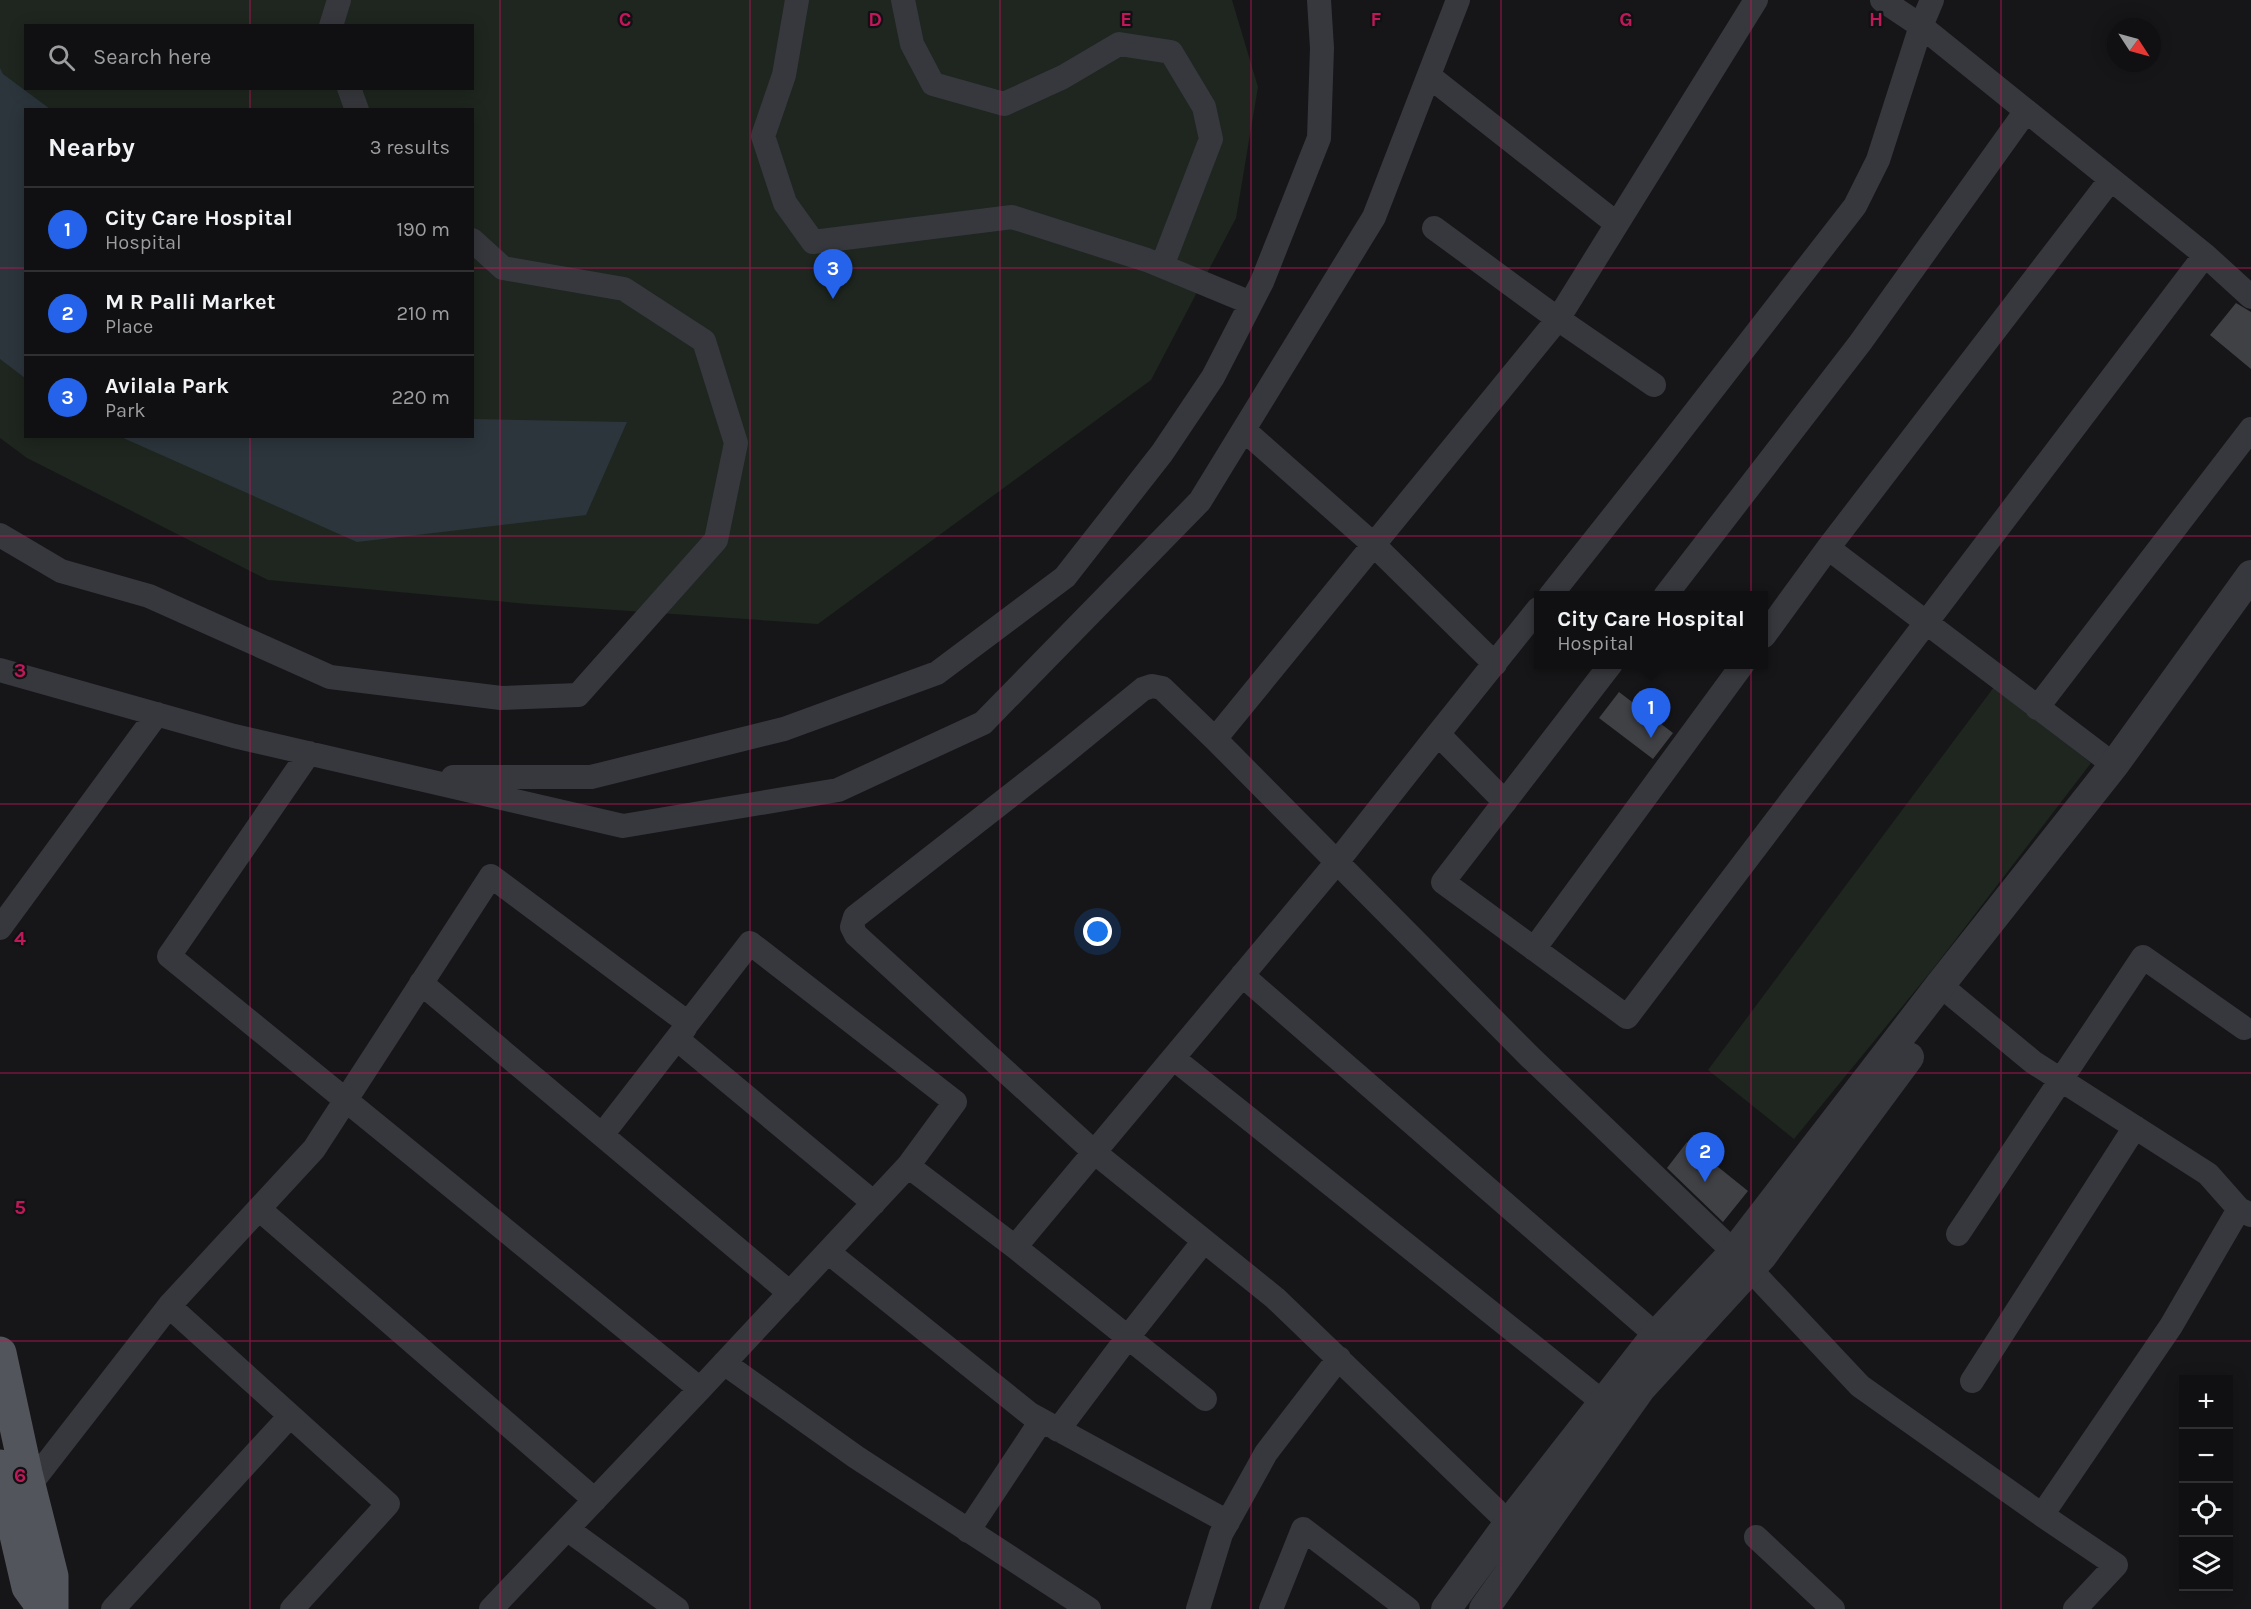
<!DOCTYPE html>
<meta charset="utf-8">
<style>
:root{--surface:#101012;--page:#19191b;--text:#f1f3f6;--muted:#9c9d9f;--line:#303032;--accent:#2563eb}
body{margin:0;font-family:Karla,sans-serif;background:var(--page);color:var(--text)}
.controls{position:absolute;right:18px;bottom:18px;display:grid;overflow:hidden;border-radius:0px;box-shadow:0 3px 15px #0003}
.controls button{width:54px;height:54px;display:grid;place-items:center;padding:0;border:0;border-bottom:2px solid var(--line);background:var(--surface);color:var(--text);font:30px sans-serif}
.compass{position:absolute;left:2107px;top:18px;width:54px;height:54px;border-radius:50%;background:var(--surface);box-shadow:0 3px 15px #0003;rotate:126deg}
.you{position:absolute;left:1098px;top:932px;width:21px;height:21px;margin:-15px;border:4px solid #fff;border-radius:50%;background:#1a73e8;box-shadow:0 0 0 9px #1a73e833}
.badge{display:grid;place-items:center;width:39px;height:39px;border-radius:50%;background:var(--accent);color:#fff;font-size:20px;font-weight:700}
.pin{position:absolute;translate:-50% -50px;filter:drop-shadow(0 2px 3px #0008)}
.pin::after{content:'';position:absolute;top:32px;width:21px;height:18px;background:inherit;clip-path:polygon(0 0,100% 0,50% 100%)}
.popup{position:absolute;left:1534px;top:591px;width:234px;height:78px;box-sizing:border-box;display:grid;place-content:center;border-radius:0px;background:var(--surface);filter:drop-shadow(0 2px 4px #0005);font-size:20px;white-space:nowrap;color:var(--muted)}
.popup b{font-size:22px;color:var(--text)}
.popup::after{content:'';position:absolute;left:50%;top:100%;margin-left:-12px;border:12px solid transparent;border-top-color:var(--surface)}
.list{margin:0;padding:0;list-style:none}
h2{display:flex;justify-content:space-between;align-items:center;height:78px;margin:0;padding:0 24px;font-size:26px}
h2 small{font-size:20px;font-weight:400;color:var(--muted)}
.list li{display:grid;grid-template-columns:39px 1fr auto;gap:18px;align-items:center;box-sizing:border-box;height:84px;padding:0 24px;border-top:2px solid var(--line)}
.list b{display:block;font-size:22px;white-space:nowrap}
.list p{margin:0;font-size:20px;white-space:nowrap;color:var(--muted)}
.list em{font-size:20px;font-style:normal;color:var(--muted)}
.icon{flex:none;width:33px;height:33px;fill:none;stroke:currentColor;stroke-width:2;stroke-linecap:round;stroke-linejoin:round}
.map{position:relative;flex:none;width:2251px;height:1609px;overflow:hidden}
.search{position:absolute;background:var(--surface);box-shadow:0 3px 15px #0003;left:24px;top:24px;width:450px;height:66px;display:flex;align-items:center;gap:15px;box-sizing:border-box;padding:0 21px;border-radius:0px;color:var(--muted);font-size:22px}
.panel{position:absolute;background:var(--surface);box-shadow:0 3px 15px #0003;left:24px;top:108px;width:450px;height:330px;border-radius:0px}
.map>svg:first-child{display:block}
.green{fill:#1e261f;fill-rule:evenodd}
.water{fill:#2c353c}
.building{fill:#404145}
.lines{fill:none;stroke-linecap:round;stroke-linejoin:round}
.minor{stroke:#37383d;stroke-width:24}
.tertiary{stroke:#37383d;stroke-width:30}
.primary{stroke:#53555c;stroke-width:33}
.grid{fill:none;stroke:#c2185b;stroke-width:1.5;stroke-opacity:0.55}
.grid-label{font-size:20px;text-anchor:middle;font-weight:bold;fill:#c2185b;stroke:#111113;stroke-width:4.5;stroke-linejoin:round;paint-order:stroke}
</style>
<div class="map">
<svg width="2251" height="1609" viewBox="0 0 2251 1609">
<rect width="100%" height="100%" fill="#161618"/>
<path class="green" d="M0,0H1232L1258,87L1236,218L1151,380L818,624L528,604L268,580L27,458L0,438ZM26,26H472V88H26ZM26,110H472V436H26Z
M1994,687L2091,763L1933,969L1794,1139L1708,1070Z"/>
<path class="water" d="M0,68L3,74L50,109L26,110L25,378L0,359Z
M473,419L627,422L586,515L357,542L121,437L472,436Z"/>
<path class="building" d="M2236,303L2251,312V369L2210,335Z
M1619,692L1673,733L1653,759L1599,718Z
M1687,1142L1748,1191L1723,1222L1667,1168Z"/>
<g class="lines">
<path class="minor" d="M797,0L784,75L763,136L785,203L813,242L1012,217L1147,260L1251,303
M903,0L912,44L933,84L1004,104L1063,77L1119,44L1171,52L1204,107L1211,139L1162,266
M1882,0L1921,26L2205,255L2251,297
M331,26L339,0
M1429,76L1617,224
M349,88L357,110
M1434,228L1558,319L1654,385
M1244,430L1374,545L1495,664
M0,535L61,571L149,596L330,677L501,698L578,695L716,540L736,443L704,341L624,289L503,268L472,240
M1828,548L2114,765
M1550,596L1657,461L1855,206L1878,160L1921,26L1932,0
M1665,596L1860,343L2026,111
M1764,636L1828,548L2111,179
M1611,664L1443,882L1627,1017L2205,255
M0,670L234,736L623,826L838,790L983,723L1200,501L1374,217L1458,0
M2037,708L2251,429
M1215,739L1162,688L1152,686L1143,689L1056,760L855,917L852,927L856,935L1094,1152L1275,1298L1509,1523
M309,753L169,956L700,1389
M453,777H591L784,729L937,673L1065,577L1162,453L1213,377L1262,282L1319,138L1322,48L1319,0
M1505,802L1438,734L1538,609
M0,928L157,714
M1534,949L1743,664
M1242,975L1656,1335
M421,983L790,1293
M1940,985L2033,1062L2208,1174L2239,1209
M677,1039L874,1203
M1173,1058L1604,1403
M602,1135L685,1028
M259,1209L595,1500
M1958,1234L2143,957L2244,1028
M1015,1247L1205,1399
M828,1252L1030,1414L1228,1522
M1734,1252L1530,1057L1215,739L1558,319L1756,0
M1750,1269L1860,1386L2042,1515L2116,1565L2075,1609
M169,1306L388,1504L292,1609
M724,1363L856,1457L1089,1609
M1972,1381L2135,1127
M1058,1430L1128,1337L1204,1241
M29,1486L169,1306L314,1149L491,876L688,1023L750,943L955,1102L908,1166
M2042,1515L2171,1326L2239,1209L2251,1215
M567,1529L677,1609
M968,1531L1041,1421
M1756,1537L1833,1609
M113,1609L290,1416
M491,1609L700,1389L908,1166L1015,1247L1337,862L1438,734
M1198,1609L1221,1534L1266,1453L1339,1358
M1271,1609L1303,1529L1408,1609"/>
<path class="tertiary" d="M1446,1609L1509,1523L1656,1335L1734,1252L1940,985L2114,765L2251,575
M1484,1609L1641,1388L1762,1256L1909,1057"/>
<path class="primary" d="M0,1353L26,1473L52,1576V1609
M0,1466L28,1587L44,1609"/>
</g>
<path class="grid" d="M250,0V26M500,0V1609M750,0V1609M1000,0V1609M1251,0V1609M1501,0V1609M1751,0V1609M2001,0V1609M250,88V110M0,268H26M472,268H2251M250,436V1609M0,536H2251M0,804H2251M0,1073H2251M0,1341H2251"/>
<g class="grid-label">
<text x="625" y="26">C</text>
<text x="875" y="26">D</text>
<text x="1126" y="26">E</text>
<text x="1376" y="26">F</text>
<text x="1626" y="26">G</text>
<text x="1876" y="26">H</text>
<text x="20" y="677">3</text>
<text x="20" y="945">4</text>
<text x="20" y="1214">5</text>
<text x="20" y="1482">6</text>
</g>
</svg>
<div class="controls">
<button>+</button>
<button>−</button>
<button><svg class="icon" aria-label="locate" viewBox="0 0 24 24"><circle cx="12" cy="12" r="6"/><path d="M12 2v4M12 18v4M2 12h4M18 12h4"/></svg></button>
<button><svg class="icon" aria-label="layers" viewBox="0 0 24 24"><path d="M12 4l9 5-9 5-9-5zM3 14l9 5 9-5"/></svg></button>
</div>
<svg class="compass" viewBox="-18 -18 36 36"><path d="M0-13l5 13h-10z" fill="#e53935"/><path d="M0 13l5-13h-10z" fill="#9c9d9f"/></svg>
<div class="you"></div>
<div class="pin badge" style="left:1651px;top:738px">1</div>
<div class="popup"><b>City Care Hospital</b>Hospital</div>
<div class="pin badge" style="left:1705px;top:1182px">2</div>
<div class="pin badge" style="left:833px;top:299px">3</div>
<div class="search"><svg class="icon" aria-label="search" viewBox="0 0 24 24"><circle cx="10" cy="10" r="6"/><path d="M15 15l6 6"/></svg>Search here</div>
<section class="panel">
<h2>Nearby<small>3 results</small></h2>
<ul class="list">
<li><span class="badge">1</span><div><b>City Care Hospital</b><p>Hospital</p></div><em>190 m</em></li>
<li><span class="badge">2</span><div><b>M R Palli Market</b><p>Place</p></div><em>210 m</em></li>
<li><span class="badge">3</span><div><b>Avilala Park</b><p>Park</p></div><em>220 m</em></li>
</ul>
</section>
</div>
